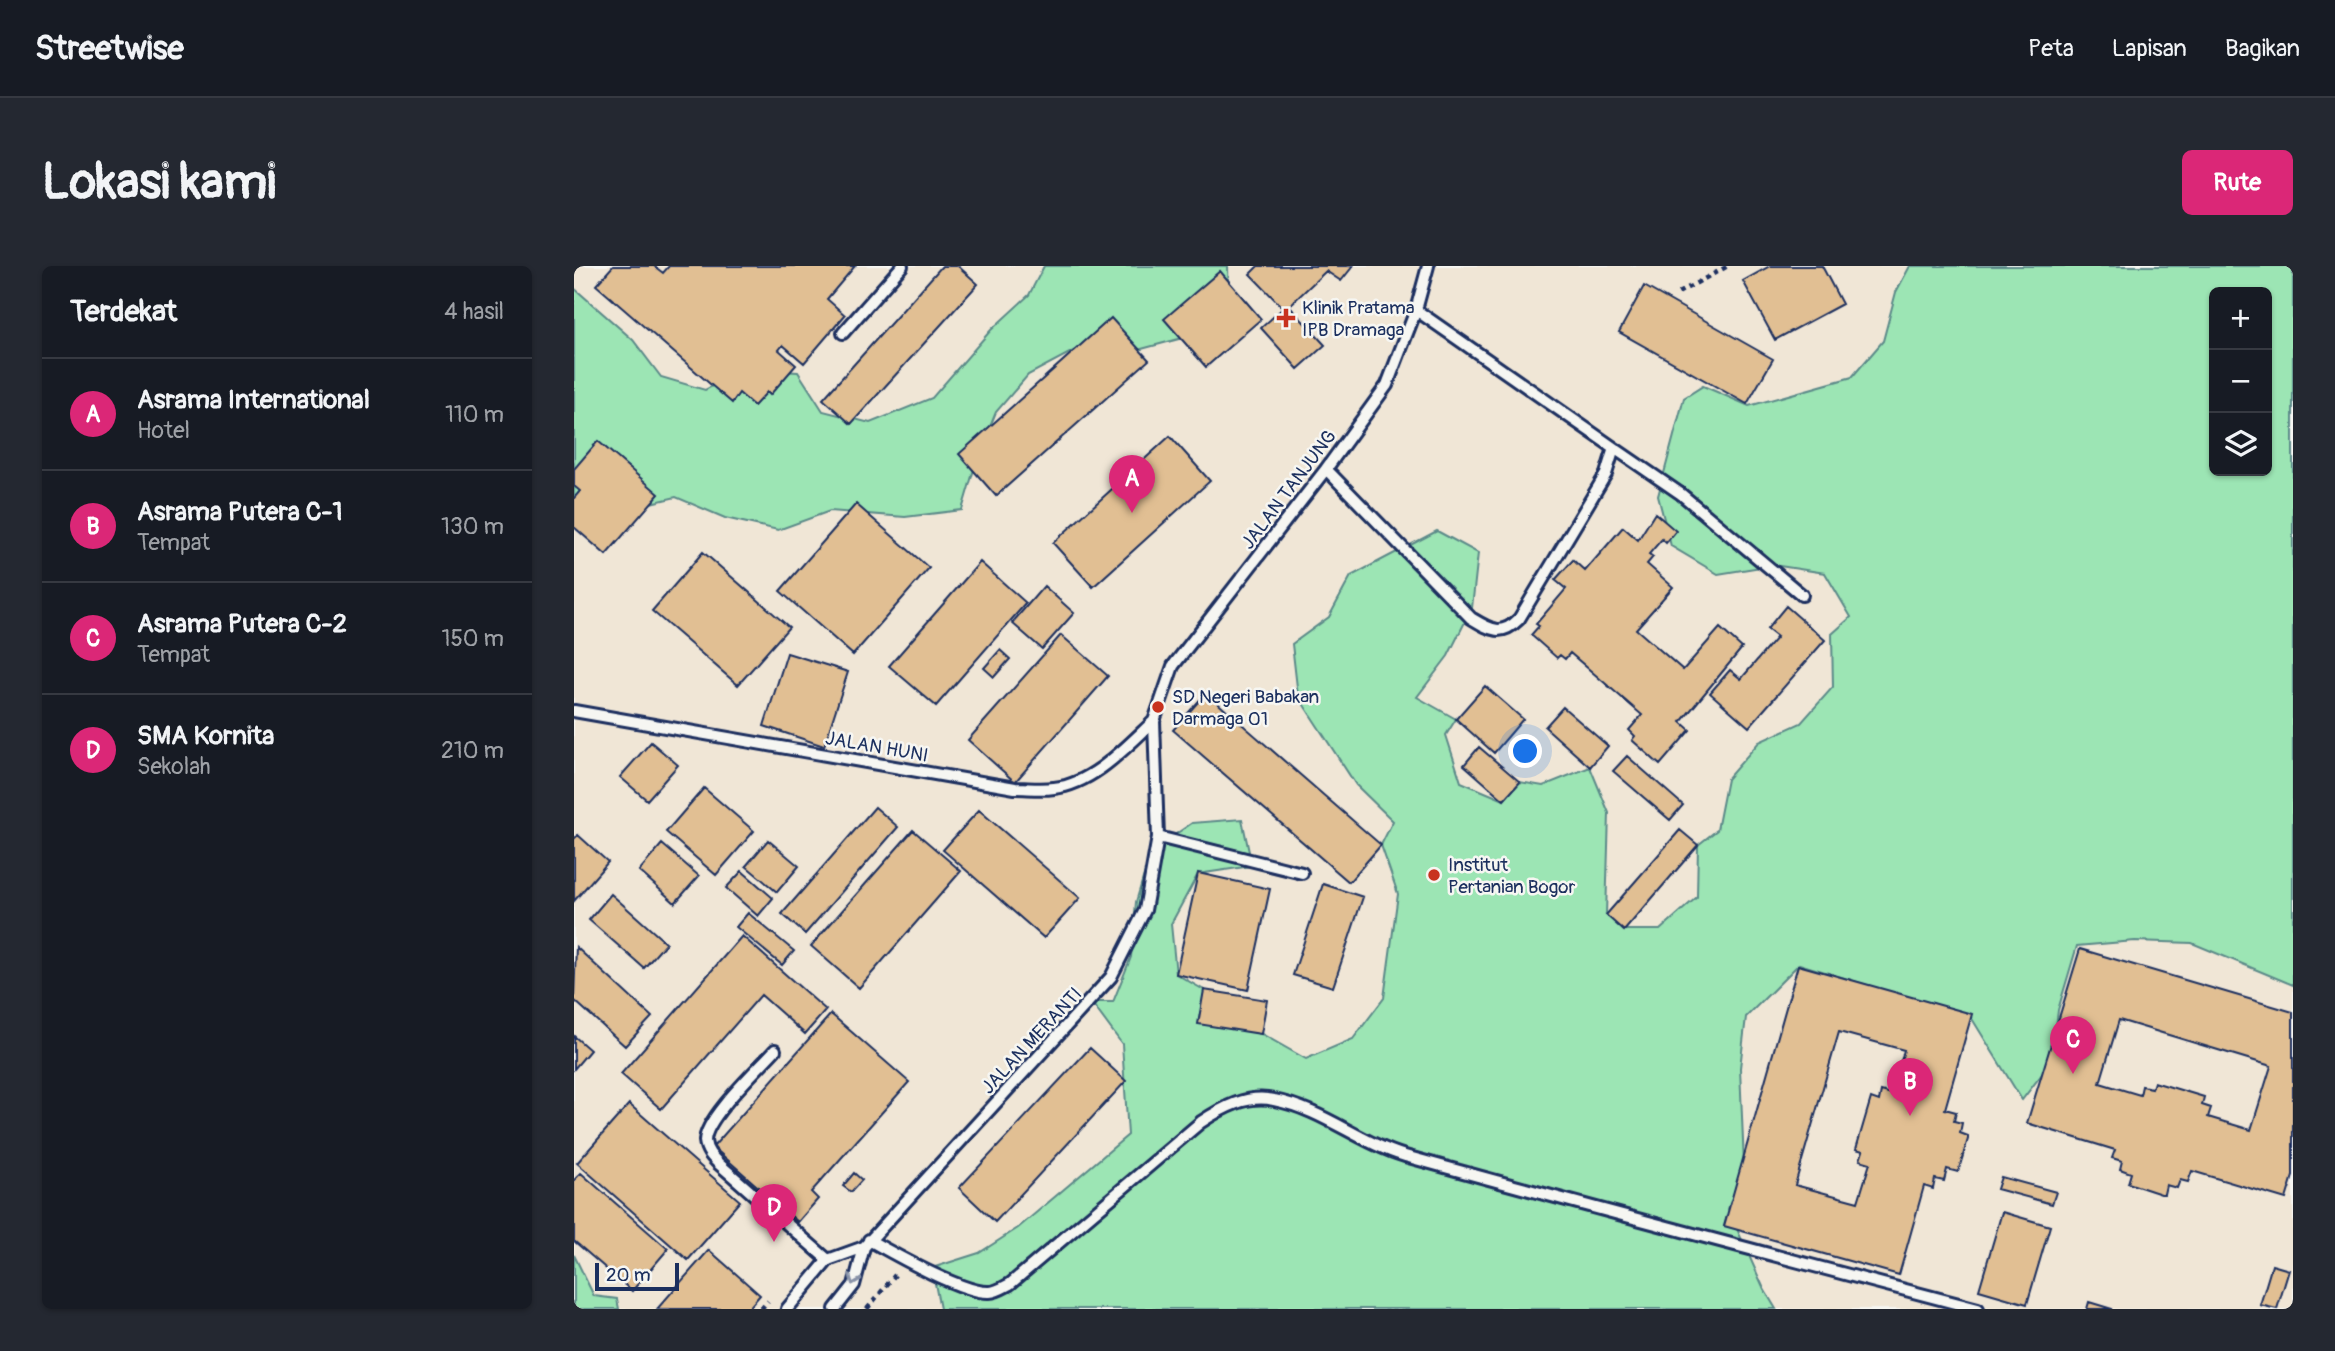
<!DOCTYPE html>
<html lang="id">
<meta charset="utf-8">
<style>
:root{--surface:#171b24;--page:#242831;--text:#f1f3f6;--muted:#9ea1a6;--line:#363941;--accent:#db2777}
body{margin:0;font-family:Pangolin,sans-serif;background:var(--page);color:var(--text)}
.controls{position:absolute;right:21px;top:21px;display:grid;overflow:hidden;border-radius:10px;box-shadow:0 2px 5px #0004}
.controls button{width:63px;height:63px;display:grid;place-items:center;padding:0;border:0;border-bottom:2px solid var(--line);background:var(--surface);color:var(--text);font:35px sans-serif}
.scale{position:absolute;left:21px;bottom:18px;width:84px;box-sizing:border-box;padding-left:7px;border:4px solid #1b2f5e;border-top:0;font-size:19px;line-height:24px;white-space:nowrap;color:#1b2f5e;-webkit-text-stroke:5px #f6f6f2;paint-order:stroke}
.you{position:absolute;left:952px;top:486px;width:24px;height:24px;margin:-18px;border:5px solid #fff;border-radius:50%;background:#1a73e8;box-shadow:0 0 0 10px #1a73e833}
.badge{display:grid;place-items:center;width:46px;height:46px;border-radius:50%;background:var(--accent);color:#fff;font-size:23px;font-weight:700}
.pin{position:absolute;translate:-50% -58px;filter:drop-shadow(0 2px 4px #0008)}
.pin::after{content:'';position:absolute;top:37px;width:24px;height:21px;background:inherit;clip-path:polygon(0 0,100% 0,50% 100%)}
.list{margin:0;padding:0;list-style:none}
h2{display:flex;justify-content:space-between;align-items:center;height:91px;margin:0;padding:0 28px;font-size:30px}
h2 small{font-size:23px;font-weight:400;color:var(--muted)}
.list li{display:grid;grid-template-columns:46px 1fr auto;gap:21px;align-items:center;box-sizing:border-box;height:112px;padding:0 28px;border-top:2px solid var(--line)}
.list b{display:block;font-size:26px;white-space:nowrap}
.list p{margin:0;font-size:23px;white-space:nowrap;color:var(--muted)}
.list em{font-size:23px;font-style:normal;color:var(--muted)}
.icon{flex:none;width:38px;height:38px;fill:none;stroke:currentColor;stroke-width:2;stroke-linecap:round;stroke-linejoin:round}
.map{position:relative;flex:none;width:1719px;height:1043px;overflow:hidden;border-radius:10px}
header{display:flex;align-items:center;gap:42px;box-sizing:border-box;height:98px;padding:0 35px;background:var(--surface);border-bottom:2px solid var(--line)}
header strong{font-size:33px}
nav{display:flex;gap:38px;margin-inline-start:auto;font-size:24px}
.intro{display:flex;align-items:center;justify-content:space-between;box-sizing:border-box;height:168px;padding:0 42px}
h1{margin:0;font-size:49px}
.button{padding:18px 32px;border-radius:10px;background:var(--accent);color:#fff;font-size:24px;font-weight:700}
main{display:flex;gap:42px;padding:0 42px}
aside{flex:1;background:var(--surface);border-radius:10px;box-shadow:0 2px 5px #0004}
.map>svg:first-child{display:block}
.built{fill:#f0e6d6;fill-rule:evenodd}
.green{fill:#9ce5b4;stroke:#5c8a89;stroke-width:2;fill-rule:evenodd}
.building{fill:#e1bf93;stroke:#1b2f5e;stroke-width:2;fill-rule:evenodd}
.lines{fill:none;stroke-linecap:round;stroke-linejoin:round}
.lane-casing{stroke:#1b2f5e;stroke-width:16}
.path{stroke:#1b2f5e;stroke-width:4.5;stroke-dasharray:5 5;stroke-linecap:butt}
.lane{stroke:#f6f6f2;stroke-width:10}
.oneway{stroke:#8892a8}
.poi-dot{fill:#c8321e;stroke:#f6f6f2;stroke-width:2.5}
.labels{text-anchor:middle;stroke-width:5;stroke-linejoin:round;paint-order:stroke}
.poi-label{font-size:19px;fill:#1b2f5e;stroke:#f6f6f2;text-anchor:start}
.street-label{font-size:19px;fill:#1b2f5e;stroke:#f6f6f2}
</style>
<header>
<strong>Streetwise</strong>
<nav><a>Peta</a><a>Lapisan</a><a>Bagikan</a></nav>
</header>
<div class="intro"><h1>Lokasi kami</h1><a class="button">Rute</a></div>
<main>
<aside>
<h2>Terdekat<small>4 hasil</small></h2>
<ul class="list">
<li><span class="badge">A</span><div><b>Asrama International</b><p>Hotel</p></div><em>110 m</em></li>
<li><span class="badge">B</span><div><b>Asrama Putera C-1</b><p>Tempat</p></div><em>130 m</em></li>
<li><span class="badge">C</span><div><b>Asrama Putera C-2</b><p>Tempat</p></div><em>150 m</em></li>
<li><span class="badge">D</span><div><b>SMA Kornita</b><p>Sekolah</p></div><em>210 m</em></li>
</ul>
</aside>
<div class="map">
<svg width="1719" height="1043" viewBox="0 0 1719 1043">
<rect width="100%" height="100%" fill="#f6f6f2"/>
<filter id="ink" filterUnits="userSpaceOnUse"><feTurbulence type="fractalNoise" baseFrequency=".0143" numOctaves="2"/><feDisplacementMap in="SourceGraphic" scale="14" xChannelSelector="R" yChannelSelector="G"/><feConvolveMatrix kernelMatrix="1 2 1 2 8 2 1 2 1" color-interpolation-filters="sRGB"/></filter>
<g filter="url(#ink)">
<path class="built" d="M0,0H1719V1043H0ZM1640,26H1693V205H1640Z"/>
<path class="green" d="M470,0H654L655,35L616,70L560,85L503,83L454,109L422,146L403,193L388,244L331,251L256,245L204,264L151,252L102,231L0,255V22L59,74L87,111L131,124L171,103L224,106L249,145L296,157L358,132L417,64L455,29Z
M1336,0H1719V719L1618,677L1561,675L1503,680L1484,744L1478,795L1448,834L1397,751L1225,698L1172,751L1166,802L1170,899L1154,943L1190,1023L1202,1043H366L358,1002L405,987L444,962L554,869L548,778L517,736H539L557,691L562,636L577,585L618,557L668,553L678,600L624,608L597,658L602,708L630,724L649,746L732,793L779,773L810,732L824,628L807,579L819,555L782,519L724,430L718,378L755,351L777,310L863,265L904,287L898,342L874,390L843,431L882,453L872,469L887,516L930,534L946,516L969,520L1016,501L1035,547L1032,649L1050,664H1086L1123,631L1124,579L1143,564L1153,513L1185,476L1227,457L1259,421L1258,368L1277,351L1251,307L1199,299L1144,308L1097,280L1084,230L1110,132L1129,120L1175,140L1278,111L1309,75L1322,26ZM1640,26H1693V205H1640Z
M0,989L20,1030L43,1033L45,1043H0Z"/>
<path class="building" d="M39,0H80L89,7L95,0H281L253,33L271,49L230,97L209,79L205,84L222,99L196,129L193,126L180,140L165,127L158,137L22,19Z
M368,0H384L404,18L277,158L249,133Z
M684,0H779L767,15L752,5L715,40L751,79L724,103L687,62L709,42L676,8Z
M1196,0H1248L1268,38L1201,74L1169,15Z
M646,5L687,53L632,101L590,53Z
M1070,20L1199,93L1173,138L1045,66Z
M537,52L575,94L422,230L385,188Z
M596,170L636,215L519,321L479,277Z
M24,175L85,228L32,289L0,261V232L6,225L0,220V203Z
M282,238L355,302L279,389L206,325Z
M1081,247L1102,265L1092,277L1088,273L1075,288L1079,291L1073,298L1099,321L1062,363L1109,404L1146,362L1168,382L1107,456L1116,464L1086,499L1058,474L1061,470L1055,464L1068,449L996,387L991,393L986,389L983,392L957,369L965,360L962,358L992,323L981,314L999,294L1011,305L1049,261L1064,274Z
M129,286L215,361L164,419L78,345Z
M406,296L452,337L362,440L315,400Z
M470,320L500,347L468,383L438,357Z
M1212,340L1251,374L1175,461L1136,427L1156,404L1167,413L1203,371L1193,363Z
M487,369L534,410L441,516L394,474Z
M426,384L436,393L420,411L410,402Z
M213,387L274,406L250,480L190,460Z
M911,420L949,453L920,487L882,453Z
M632,427L807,579L775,616L599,464Z
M989,441L1034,480L1016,501L971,461Z
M77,476L104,499L73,534L46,511Z
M905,481L946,516L930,534L890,499Z
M1053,490L1109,539L1096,554L1039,505Z
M130,522L180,565L142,609L92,566Z
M301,541L324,561L231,668L208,648Z
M405,544L506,632L470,672L369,584Z
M339,564L387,605L285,722L237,680Z
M1106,564L1124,579L1050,665L1032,649Z
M4,569L34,596L0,635V573Z
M194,574L225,600L203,626L172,600Z
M88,578L125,610L101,637L65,605Z
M168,605L199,632L184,650L152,622Z
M624,607L696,623L674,724L602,708Z
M749,618L789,631L759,721L719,709Z
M37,628L92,677L70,702L15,654Z
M174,647L220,685L208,699L162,661Z
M168,670L252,744L231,768L187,729L87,843L47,808Z
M2,681L78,751L51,780L0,734Z
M1506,683L1719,746V910L1712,933L1618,905L1614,916L1606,914L1603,922L1592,919L1590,928H1587L1554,917L1557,907L1546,903L1548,895L1538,892L1541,884L1453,857ZM1545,754L1697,800L1677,864L1634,851L1637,842L1628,839L1630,831L1580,816L1578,822L1568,820L1566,829L1526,817Z
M1224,699L1398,748L1371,843L1382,846L1380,855L1388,857L1386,867L1394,870V873L1384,906L1373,903L1370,915L1361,913L1359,923L1350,920L1325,1009L1150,960ZM1265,766L1330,784L1318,828L1307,825L1305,835L1297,832L1282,883L1289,885L1286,894L1296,897L1284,936L1221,919Z
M630,724L693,734L687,768L624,758Z
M257,748L335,816L237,926L244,933L224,956L139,881Z
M0,770L16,784L0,803Z
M516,782L552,815L421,956L385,922Z
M55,838L166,935L114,994L3,897Z
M7,907L94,983L58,1025L0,975V914Z
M280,907L288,914L277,926L269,920Z
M1427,911L1482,926L1478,938L1423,923Z
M1428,946L1476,960L1453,1038L1405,1024Z
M135,984L186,1029L174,1043H83Z
M1698,999L1715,1004L1703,1043L1686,1039Z
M1515,1036L1538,1043H1513Z"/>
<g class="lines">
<defs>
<path id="lane" d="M269,67L328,0
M1040,182L1107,228L1228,329
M752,203L897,352C917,364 927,371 945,353L1032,208L1040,182L842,44
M0,445L441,522C454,522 467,524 480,522C519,518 553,480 580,455
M584,571L728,607
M201,784C185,802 131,852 131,875C132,885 138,891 145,898L254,994
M295,974C320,988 390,1028 416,1026C423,1026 430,1021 436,1018L627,856C648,842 673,828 700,834C748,843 786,877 831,890C1022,943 1213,993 1404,1043
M213,1043L254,994L290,981L537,711L571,644L584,571L580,455L599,400L752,203L813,119L842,44L854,0
M261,1043L280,1019L290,981"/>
</defs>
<use href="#lane" class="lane-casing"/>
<path class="path" d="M1104,27L1154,0
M187,1043L194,1035
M293,1043L321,1009"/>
<use href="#lane" class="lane"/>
</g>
<defs><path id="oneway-chevron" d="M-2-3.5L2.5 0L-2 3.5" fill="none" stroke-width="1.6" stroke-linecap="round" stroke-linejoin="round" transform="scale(1.75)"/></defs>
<use class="oneway" href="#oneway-chevron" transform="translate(280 1014) rotate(112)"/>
</g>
<g class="poi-dot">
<path d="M708.5 41.5h7v7h7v7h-7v7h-7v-7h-7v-7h7z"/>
<circle cx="584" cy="441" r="7"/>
<circle cx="860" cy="609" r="7"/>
</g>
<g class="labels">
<g class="poi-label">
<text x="728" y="48">Klinik Pratama<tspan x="728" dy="22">IPB Dramaga</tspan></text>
<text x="598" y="437">SD Negeri Babakan<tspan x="598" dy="22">Darmaga 01</tspan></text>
<text x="874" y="605">Institut<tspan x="874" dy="22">Pertanian Bogor</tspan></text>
</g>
<g class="street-label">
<text transform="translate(714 223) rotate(-53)" y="7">JALAN TANJUNG</text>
<text transform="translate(303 480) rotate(10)" y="7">JALAN HUNI</text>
<text transform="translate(457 774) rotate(-47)" y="7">JALAN MERANTI</text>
</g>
</g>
</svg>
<div class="controls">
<button>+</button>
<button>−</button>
<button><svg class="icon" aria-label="layers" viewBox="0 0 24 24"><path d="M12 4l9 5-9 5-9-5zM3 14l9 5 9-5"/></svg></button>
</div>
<div class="scale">20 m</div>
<div class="you"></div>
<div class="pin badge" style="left:558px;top:247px">A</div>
<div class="pin badge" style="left:1336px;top:850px">B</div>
<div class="pin badge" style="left:1499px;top:808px">C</div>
<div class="pin badge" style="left:200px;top:976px">D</div>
</div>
</main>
